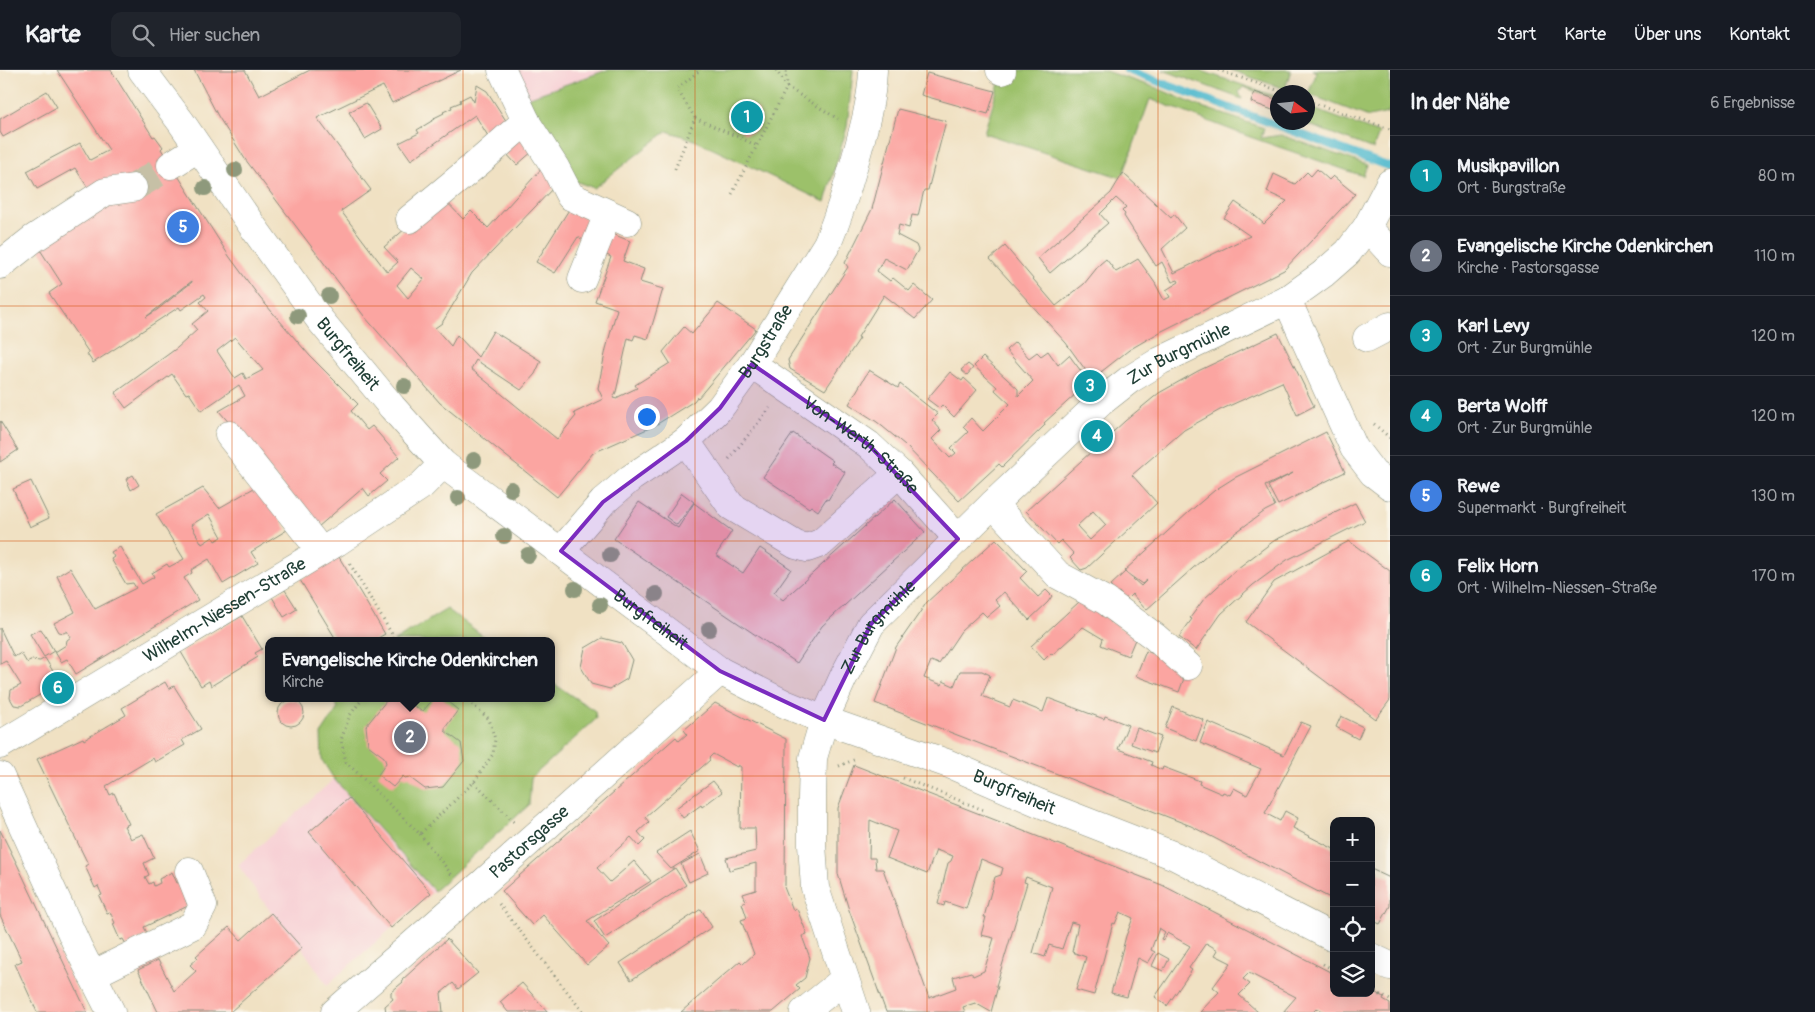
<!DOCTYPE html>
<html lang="de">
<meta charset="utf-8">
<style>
:root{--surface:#171b24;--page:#20242c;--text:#f1f3f6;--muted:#9ea1a6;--line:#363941;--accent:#7c3aed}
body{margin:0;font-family:Pangolin,sans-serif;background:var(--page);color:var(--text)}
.controls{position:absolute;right:15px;bottom:15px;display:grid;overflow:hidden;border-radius:10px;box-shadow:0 5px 20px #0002}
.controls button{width:45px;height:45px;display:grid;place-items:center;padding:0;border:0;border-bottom:1px solid var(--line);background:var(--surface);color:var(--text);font:25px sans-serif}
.compass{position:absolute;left:1270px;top:15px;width:45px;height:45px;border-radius:50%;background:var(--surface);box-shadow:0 5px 20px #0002;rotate:105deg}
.you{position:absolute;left:646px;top:346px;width:18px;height:18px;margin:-12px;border:4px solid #fff;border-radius:50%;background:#1a73e8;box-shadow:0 0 0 8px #1a73e833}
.badge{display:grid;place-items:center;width:32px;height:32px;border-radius:50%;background:var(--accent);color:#fff;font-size:16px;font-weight:700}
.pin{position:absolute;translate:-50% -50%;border:2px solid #fff;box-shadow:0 1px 5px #0006}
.popup{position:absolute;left:265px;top:567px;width:290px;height:65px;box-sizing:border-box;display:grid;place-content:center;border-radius:10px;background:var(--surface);filter:drop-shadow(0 1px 4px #0005);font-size:16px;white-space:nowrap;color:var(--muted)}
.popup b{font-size:19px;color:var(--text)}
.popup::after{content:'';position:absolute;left:50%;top:100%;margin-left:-10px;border:10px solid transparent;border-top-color:var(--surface)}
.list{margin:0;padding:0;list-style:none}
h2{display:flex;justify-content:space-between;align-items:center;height:65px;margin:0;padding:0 20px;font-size:21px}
h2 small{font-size:16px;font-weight:400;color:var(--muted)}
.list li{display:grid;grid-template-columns:32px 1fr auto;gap:15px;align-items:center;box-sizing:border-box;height:80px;padding:0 20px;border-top:1px solid var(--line)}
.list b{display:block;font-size:19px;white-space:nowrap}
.list p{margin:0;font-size:16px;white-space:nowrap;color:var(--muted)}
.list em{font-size:16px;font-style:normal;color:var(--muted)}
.icon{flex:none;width:28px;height:28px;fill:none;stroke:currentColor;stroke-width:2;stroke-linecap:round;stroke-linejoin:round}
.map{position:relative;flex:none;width:1390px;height:942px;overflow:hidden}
header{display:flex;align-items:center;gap:30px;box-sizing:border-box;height:70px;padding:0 25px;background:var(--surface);border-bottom:1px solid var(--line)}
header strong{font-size:24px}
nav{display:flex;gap:28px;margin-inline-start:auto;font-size:18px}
.search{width:350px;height:45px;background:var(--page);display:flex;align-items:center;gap:12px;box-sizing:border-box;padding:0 18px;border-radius:10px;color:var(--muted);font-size:19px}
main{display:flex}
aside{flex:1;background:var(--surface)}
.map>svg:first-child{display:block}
.built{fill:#f7cfd4}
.green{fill:#9cc16b;stroke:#5e7f50}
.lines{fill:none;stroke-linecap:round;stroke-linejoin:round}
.stream{stroke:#50b9ce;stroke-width:8}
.building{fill:#fba5a1;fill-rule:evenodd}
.minor-tunnel{stroke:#c6c0a6;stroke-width:28;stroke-dasharray:28 14;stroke-linecap:butt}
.minor-casing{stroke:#888f7c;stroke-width:29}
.major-casing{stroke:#888f7c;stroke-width:29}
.path{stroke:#888f7c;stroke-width:3;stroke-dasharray:1 4;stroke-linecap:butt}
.minor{stroke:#fff;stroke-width:28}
.major{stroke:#fff;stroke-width:28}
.tree{fill:#8e997c}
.marked{fill:#7b2cbf;fill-opacity:0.2;stroke:#7b2cbf;stroke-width:4;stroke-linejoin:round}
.grid{fill:none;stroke:#d45610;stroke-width:1;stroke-opacity:0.55}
.labels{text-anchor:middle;stroke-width:4.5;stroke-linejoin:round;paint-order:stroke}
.street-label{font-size:18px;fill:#1f3d34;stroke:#fbf7ec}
</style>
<header>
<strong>Karte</strong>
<div class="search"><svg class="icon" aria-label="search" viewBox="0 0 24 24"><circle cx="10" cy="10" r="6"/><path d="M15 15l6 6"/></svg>Hier suchen</div>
<nav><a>Start</a><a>Karte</a><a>Über uns</a><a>Kontakt</a></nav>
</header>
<main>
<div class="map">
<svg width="1390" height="942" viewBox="0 0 1390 942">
<rect width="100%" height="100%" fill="#fbf7ec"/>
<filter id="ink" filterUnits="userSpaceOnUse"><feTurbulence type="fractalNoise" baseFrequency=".02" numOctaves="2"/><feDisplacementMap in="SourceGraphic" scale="10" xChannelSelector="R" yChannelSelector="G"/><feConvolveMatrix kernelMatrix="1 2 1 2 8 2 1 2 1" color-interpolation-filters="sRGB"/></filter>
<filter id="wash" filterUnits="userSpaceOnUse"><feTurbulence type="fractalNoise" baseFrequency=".0096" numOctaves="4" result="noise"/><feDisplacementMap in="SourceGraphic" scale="20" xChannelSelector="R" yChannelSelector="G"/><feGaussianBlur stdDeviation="1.12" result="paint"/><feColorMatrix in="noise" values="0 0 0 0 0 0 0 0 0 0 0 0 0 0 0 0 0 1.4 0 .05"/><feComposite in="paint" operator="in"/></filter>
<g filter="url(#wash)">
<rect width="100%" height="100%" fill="#f0e1c3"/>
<path class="built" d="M515,0H607L527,28Z
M334,709L434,821L327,915L302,878L270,841L238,795Z"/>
<path class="green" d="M607,0H853L847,57L825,132L692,69L667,61L594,118L572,110L527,28Z
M1003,0H1102L1157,18L1196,35L1264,58L1261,68L1281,65L1367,95L1363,106L1250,67L1150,29L1122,108L984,63Z
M1163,0H1199L1277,27V29L1243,17L1239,22L1242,29Z
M1230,0H1291L1285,19Z
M1312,0H1384L1390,2V37L1388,43L1369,47L1308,24L1317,2Z
M1308,37L1379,63L1373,79L1304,53L1308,52Z
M447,539L490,571H394L396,570Z
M551,612L595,641L596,649L531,708L529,735L434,821L334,709L322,690L321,664L338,638L333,628H551Z"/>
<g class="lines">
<path class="stream" d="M1127,0L1390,97"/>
</g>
<g id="blocks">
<path class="building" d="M57,0H111L153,67L155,66L163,77L161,79L229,186L260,228L310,286L358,334L351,341L367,360L372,356L399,387L380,404L387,411L369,426L363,418L318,457L219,341L245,326L239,315L201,341L189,323L186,324L172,304L126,338L115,323L177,278L197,260L192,254L208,241L200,232L206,227L204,224L181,240L179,237L93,293L87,284L89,283L49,223L62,214L37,175L90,121L75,98L37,119L27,101L80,73L90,90L109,80ZM192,211V212L157,240L146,247ZM235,267L263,300L246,309L243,303L235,308L217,281Z
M194,0H245L259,26L310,0H461L392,33L383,16L317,48L371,120L341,141L387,202L398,192L384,177L442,127L463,149L471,141L488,158L543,97L555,116L472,203L442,253L435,258L451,276L457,265L478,287L493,261L541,291L535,304L521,320L476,290L471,299L557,369L576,346L574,343L603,329L598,318L606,279L617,239L595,231L611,187L602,183L610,163L630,171L623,191L644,199L640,212L663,219L648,269L635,265L633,270L628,268L616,322L613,328L617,329L618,327L637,318L635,315L670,293L663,282L684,257L692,264L718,233L756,259L698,328L697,327L694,331L654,356L593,383L557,427L440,333L364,246L245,89L218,46ZM411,198L424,209L408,228L397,215Z
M927,3L995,21L988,44L921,25Z
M477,15L487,21L512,60L493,74L475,45L411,90L399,73L419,63L417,60L435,49L434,48L444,43L443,42L452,38L451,36L461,32L460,30L470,25L474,32Z
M47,21L57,37L3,67L0,62V49Z
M1255,22L1278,30L1275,41L1251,32Z
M366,33L382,59L365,69L349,42Z
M746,37L758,39L760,50L758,57L753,62L745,64L739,59L734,44Z
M898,39L946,51L928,120H924L918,146L912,145L909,158L899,155L897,165L916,175L918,180L907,200L884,188L877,201L890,211L893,208L909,221L914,215L932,230L915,249L884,225L858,267L860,268L825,320L790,299L788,290L848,197L845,193L872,139Z
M518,65L533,81L517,95L502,79Z
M1317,99L1329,110L1333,106L1355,124L1284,200L1160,262L1129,280L1092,309L1066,273L990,189L1005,176L1056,236L1084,214L1100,194L1106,189L1116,202L1138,189L1155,213L1164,230L1170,227L1166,220L1179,212L1178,210L1172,212L1162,192L1156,196L1124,146L1125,144L1122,141L1126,137L1116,128L1100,144L1108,153L1050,203L1038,188L1111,123L1123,103L1171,148L1174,144L1185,158L1162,179L1174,203L1250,166L1224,148L1235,132L1254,145L1264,154L1287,131L1267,122L1274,104L1295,114L1307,102L1311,106Z
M570,138L597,155L587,172L578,167L555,203L536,192Z
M1278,263L1314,336L1297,345L1282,312L1220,340L1184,360L1132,405L1157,433L1087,498L1081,500L1070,488L1074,484L1061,470L1057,474L1026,441L1125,351L1159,323L1198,301ZM1093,441L1106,455L1090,470L1077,456Z
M1015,272L1029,288L1037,282L1041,286L1048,281L1058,295L1069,285L1089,312L1044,353L1045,355L1002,397L999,394L959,431L905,375L877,352L849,334L869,300L898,318L900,314L938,344L932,350L941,360L932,369L950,388L956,383L951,378L968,362L963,357L971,348L983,361L1010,334L995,320L997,317L974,296L983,287L1018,319V326L1033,311L1006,280Z
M968,294L973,298L967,305L961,300Z
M950,302L962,311L964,308L977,320L954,347L942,335L939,338L927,329Z
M0,351L18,380L0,392Z
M1326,362L1345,402L1278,435L1268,416L1293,403L1265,416L1275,436L1265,441L1220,474L1146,540L1132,524L1126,530L1119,522L1117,523L1110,516L1125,502L1141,516L1147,510L1142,514L1124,501L1189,442L1215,420L1234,408Z
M793,363L833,391L831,393L845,402L828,430L826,429L818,441L811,436L809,438L763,407Z
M133,405L139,415L131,420L126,409Z
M31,411L49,448L30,457L13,419Z
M261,414L287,460L251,482L258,493L223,514L209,489L191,500L192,503L184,508L198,530L76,604L67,589L61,592L55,582L66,575L67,570L71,567L67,561L64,563L59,562L54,553L75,542L57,506L70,498L95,539L136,518L133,513L126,514L111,489L114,487L111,482L120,477L142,514L154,507L152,503L167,494L169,497L184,489L156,444L203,418L219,438ZM209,444L222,467L215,471L213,467L202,474L191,455Z
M682,423L694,432L677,455L666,447Z
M895,429L925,462L822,556L797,593L614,469L639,432L678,458L694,433L732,461L716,485L743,503L760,478L791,499L774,523L783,530Z
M1355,433L1365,451L1287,490L1253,515L1221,544L1196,580L1179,567L1192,549L1190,548L1204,529L1238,498L1275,470L1297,460L1298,461Z
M996,469L1027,501L1020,508L1038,527L1046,520L1052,526L1048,532L1029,550L1004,522L995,530L1000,536L987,547L982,542L961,561L939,594L931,591L924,608L942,615L943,611L954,616L960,601H982L990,605L982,626L1010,637L1013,630L1043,642L1048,628L1104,649L1105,646L1128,655L1118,679L1152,692L1151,695L1162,700L1163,697L1200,711L1199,714L1222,724L1223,722L1230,725L1234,718L1247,725L1261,699L1200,673L1208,652L1284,685L1301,652L1311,656L1265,743L1280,751L1285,741L1298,748L1293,758L1334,779V830L1191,756L875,633L896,577L927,532Z
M1349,471L1390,501V630L1376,649L1246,552L1274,512Z
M339,487L385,564L373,571H337L300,510Z
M285,520L297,539L284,547L272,527Z
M1079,532L1102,542L1101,545L1111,549L1110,552L1119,555L1118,557L1127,561L1136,567L1128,586L1101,575L1103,569L1083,557L1052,585L1051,583L1044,590L1031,576Z
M242,546L262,579L255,583L258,587L211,616L209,611L201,616L181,582Z
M0,558L14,587L21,583L27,593L32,590L40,591L45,588L60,613L21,636L14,635L10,628L11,620L21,615L6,591L0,594Z
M41,559L54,581L44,587L30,564Z
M602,568L622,573L632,590L627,609L610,619L591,614L581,597L585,578Z
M1146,581L1167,589L1186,603L1179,622L1136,606Z
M165,612L169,619L174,616L201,659L182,670L185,675L155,692L153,688L106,716L110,725L114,723L129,754L124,756L131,769L143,764L154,788L144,793L149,805L145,807L149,814L153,812L154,816L160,813L159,809L172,802L177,813L180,812L188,828L185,829L188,836L144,857L148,865L127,876L123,869L120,870L113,854L115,853L110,842L107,843L99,826L102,825L98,816L95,818L85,796L88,794L37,689L83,668L84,670L126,645L122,638Z
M404,628L421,641H423L434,628H443L458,640L445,658V661L461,673L464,691L443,717L425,719L409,707L405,708L403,706L393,717L378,705L386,693L384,687L368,675L366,656L386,631Z
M278 643a13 13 0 1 1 26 0a13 13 0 1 1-26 0Z
M715,633L786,669L785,816L784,817L793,840L797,839L807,864L802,866L810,888L805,908L796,915L800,919L773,942H681L740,891L743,894L754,884L741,850L747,848L742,833L746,831L743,824L756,820V793L729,800L726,788L756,781L755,758H740L741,697L738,695L737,697L713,684L709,688L710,690L645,747L649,752L638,762L645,770L639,776L631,767L597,798L610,812L634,791L651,811L587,851L609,876L587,895L543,845L532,855L502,821L676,667L679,671L687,664L684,660Z
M1173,637L1204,650L1196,671L1165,658Z
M1341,646L1363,657L1358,669L1336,657Z
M1137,658L1161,667L1155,683L1131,674Z
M854,695L1162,815L1334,904V923L1372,924L1373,922L1379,924L1384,928L1383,930L1390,934V942H1325L1317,938L1313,942H1283L1296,927L1249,903L1243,909L1250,914L1239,925L1258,942H1200L1219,922L1213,917L1231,893L1215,885L1218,880L1206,873L1189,898L1192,900L1167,936L1155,927L1190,876L1167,863L1164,870L1161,869L1165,862L1159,858L1151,880L1155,882L1148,893L1138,888L1127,927L1111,923L1126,866L1133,848L1120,842L1115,854L1113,853L1094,925L1076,920L1086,887L1072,882L1078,854L1071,852L1062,879L1049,875L1045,887L1033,883L1052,817L1026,807L1024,812L1027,813L996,916H998L991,942L975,933L963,937L965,942H886L849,840L838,804V738ZM870,750L897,761L887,788L927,804L936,780L953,786L951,791L948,793L939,830L938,834L944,836L945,832L966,839L981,789L1003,798L1001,805L995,807L984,847H986L981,865L994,868L984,901L973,906L971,902L953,907L956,918L929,928L883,799H876L875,788H869Z
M713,711L722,722L702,737L701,735L683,748L676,738Z
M349,728L431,823L391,858L309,762Z
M0,760L17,794L87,942H37L15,894L22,891L0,845Z
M690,761L700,781L671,799L656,783Z
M700,784L708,803L689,812L681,794Z
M675,798L686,815L605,868L594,851Z
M1371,799L1390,808V836L1380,854L1371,850Z
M701,839L712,857L631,910L620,893Z
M271,843L302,878L230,942H158L138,900L158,890L174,921L196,901L190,895L198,888L196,886L229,857L241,870Z
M447,869L478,903L458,919L453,913L441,923L443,942H386L385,936L393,929L391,926V922L403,912L402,910Z
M1158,883L1169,889L1163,901L1152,896Z
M522,913L548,942H508L500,932Z"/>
</g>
</g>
<g filter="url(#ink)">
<use href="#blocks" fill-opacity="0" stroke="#888f7c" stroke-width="1"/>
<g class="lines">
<path class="minor-tunnel" d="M133,118L171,95"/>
<defs>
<g id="minor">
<path id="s1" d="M142,0L181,52L251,154L320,250L392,337L443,394L720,601L785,634L824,650L949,694L1039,733L1175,786L1334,868"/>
<path d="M502,0L528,55L555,97L570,126L627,152"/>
<path d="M1000,0L1002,1"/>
<path d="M171,95L198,78"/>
<path d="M410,149L479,92L526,51"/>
<path d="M1367,157L1390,182"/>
<path d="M0,195L33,169L105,122L133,118"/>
<path d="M582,209L608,144"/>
<path d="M1287,230L1354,378L1373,403L1390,416"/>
<path d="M1367,268L1390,256"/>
<path id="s2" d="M752,294L869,375L899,403L958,469"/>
<path d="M229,365L321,481"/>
<path d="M686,371L731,436L796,475L807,478L821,473L899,403"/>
<path d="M993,434L1058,505L1106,531L1155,567L1188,596"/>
<path id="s3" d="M561,481L603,432L631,408L686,371L720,338L752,294L827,174C839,146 848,116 856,87C864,58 872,29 873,0"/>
<path id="s4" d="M0,675L337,472L421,416L443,394"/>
<path d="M0,706L78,877L111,942"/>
<path d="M1371,887L1390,896"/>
<path d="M92,905L193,855L203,836L189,801"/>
<path id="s5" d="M335,942L483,813L720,601"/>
<path d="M804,942L845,909"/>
</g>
<g id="major">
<path id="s6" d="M856,942L815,818L812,774V729L813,688L824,650L843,608L871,554L993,434L1101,332L1129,310L1160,291L1287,230L1323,204L1348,182L1367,157L1390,113"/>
</g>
</defs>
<use href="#minor" class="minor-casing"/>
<use href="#major" class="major-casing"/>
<path class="path" d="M776,0L787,17L838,49
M1218,0L1283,22
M1308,31L1390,59
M695,48L758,76
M675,99L695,48L677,19L700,0
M732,124L787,17L786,0
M1374,354L1390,368
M729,389L770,338
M350,494L396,571
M363,628L350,645L341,670L346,692L420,764L474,712L493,684L495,669L489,649L465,628
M448,632L451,628
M839,696L856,689
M903,708L986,741
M474,712L514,752
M420,764L452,805
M499,834L583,942
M1323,894L1334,900
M1371,920L1390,930"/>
<use href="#minor" class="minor"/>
<use href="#major" class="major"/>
</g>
<g class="tree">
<circle cx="235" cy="100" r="8"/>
<circle cx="205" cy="118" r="8"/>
<circle cx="329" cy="226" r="8"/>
<circle cx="298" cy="246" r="8"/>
<circle cx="404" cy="316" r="8"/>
<circle cx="474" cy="390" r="8"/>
<circle cx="511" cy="419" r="8"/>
<circle cx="458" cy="428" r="8"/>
<circle cx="504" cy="466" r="8"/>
<circle cx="528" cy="485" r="8"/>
<circle cx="610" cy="485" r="8"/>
<circle cx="575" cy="519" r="8"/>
<circle cx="656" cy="524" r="8"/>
<circle cx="600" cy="535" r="8"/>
<circle cx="709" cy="559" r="8"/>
</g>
</g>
<path class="marked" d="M752,294L869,375L958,469L871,554L824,650L720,601L561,481L603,432L686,371L720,338Z"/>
<path class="grid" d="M232,0V942M463,0V942M695,0V942M927,0V942M1158,0V942M0,236H1390M0,471H1390M0,706H1390"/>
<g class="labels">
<g class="street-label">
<text dy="6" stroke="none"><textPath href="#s3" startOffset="296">Burgstraße</textPath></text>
<text dy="6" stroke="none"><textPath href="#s1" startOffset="351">Burgfreiheit</textPath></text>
<text dy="6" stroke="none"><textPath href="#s6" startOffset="819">Zur Burgmühle</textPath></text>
<text dy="6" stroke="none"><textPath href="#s2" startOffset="136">Von-Werth-Straße</textPath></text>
<text dy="6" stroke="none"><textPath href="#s4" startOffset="262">Wilhelm-Niessen-Straße</textPath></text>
<text dy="6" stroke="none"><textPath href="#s1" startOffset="756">Burgfreiheit</textPath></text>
<text dy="6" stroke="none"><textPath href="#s6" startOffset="409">Zur Burgmühle</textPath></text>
<text dy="6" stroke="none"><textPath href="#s1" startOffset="1161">Burgfreiheit</textPath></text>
<text dy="6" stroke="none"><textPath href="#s5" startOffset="258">Pastorsgasse</textPath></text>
</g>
</g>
</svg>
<div class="controls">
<button>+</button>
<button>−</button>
<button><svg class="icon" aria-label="locate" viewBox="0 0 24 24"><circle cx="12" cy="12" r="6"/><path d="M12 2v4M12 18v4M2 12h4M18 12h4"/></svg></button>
<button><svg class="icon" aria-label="layers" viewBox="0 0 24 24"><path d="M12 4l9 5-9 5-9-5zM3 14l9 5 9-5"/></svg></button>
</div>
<svg class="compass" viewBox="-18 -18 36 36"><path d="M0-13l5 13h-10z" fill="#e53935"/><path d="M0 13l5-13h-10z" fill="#9ea1a6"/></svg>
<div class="you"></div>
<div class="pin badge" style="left:747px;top:47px;background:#0f9aa8">1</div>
<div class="pin badge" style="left:410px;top:667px;background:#6b7280">2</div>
<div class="popup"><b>Evangelische Kirche Odenkirchen</b>Kirche</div>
<div class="pin badge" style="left:1090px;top:316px;background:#0f9aa8">3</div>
<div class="pin badge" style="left:1097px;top:366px;background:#0f9aa8">4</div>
<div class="pin badge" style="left:183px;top:157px;background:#3f7fe0">5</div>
<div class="pin badge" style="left:58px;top:618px;background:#0f9aa8">6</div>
</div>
<aside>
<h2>In der Nähe<small>6 Ergebnisse</small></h2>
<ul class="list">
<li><span class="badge" style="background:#0f9aa8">1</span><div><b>Musikpavillon</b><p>Ort · Burgstraße</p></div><em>80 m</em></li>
<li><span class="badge" style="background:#6b7280">2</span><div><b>Evangelische Kirche Odenkirchen</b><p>Kirche · Pastorsgasse</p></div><em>110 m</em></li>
<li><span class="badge" style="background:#0f9aa8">3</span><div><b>Karl Levy</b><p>Ort · Zur Burgmühle</p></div><em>120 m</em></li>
<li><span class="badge" style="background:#0f9aa8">4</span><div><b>Berta Wolff</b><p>Ort · Zur Burgmühle</p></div><em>120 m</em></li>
<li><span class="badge" style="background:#3f7fe0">5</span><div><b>Rewe</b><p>Supermarkt · Burgfreiheit</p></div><em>130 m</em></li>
<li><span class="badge" style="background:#0f9aa8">6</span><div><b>Felix Horn</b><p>Ort · Wilhelm-Niessen-Straße</p></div><em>170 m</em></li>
</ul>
</aside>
</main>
